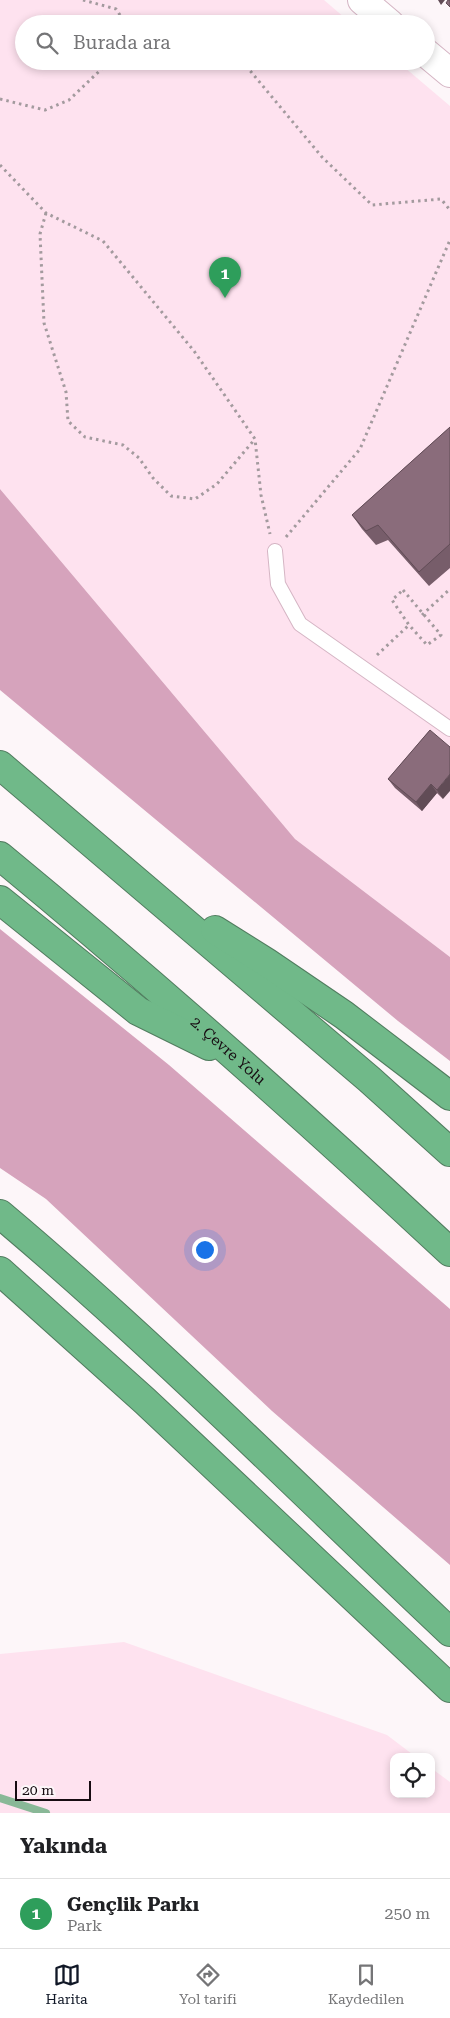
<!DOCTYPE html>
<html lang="tr">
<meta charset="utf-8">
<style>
:root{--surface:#fff;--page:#f2f2f2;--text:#202124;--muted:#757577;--line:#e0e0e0;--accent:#111827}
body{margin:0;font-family:"Roboto Serif",serif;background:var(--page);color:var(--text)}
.controls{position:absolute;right:15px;bottom:15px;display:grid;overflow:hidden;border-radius:10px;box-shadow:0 2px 8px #0003}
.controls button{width:45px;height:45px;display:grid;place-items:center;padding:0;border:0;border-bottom:1px solid var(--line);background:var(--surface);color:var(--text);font:25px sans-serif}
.scale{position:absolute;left:15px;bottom:12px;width:76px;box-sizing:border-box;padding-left:5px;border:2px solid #170c12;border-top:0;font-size:14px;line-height:18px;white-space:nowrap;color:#170c12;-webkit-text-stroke:4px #fdf6f9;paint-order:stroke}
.you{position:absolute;left:204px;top:1249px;width:18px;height:18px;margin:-12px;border:4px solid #fff;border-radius:50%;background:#1a73e8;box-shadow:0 0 0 8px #1a73e833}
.badge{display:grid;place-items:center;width:32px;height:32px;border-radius:50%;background:var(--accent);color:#fff;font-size:16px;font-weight:700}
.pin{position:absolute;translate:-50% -41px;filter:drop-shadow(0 1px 2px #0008)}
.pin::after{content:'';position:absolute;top:26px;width:18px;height:15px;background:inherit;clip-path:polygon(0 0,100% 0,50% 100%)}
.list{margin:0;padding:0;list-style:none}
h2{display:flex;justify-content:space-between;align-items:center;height:65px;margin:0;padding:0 20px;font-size:21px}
h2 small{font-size:16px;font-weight:400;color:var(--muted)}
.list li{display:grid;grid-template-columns:32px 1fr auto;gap:15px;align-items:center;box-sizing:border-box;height:70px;padding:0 20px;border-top:1px solid var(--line)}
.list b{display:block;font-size:19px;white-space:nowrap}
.list p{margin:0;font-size:16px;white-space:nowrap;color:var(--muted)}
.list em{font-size:16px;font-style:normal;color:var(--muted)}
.icon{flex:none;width:28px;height:28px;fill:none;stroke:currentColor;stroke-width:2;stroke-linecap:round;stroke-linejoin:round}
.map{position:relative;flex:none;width:450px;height:1813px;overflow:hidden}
.search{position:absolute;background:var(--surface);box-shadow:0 2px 8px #0003;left:15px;right:15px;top:15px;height:55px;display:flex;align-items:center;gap:12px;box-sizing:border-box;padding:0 18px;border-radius:28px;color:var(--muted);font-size:19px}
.sheet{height:135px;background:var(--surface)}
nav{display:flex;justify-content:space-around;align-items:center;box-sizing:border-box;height:70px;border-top:1px solid var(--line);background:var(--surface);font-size:14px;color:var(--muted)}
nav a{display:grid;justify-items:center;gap:2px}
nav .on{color:var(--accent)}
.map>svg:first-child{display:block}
.green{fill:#fee2ef}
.forest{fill:#d6a3bc}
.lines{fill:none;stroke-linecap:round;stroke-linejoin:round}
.stream{stroke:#89b897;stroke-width:8}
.service-casing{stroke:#d5b5c4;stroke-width:16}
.tertiary-casing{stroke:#d5b5c4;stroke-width:30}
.motorway-casing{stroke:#517c5f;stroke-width:30}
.path{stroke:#a39a9e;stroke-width:3;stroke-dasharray:2.5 4;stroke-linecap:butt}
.service{stroke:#fff;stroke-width:14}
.tertiary{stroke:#fff;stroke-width:28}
.motorway{stroke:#70b989;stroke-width:28}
.wall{fill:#775d6a}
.shaded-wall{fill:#614c56}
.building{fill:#8a6c7b;stroke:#614c56}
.labels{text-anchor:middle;stroke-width:4;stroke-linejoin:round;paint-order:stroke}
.street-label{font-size:15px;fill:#170c12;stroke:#fdf6f9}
</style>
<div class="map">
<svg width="450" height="1813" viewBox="0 0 450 1813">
<rect width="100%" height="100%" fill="#fdf6f9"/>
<path class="green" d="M0,0H324L352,24H24V61H397L450,106V957L295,839L0,489Z
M124,1642L387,1735L416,1757H394V1794H431V1768L450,1782V1813H0V1654Z"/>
<path class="forest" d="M0,489L295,839L450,957V1061L398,1021L0,690Z
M0,929L169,1065L450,1309V1565L272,1411L46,1199L0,1168Z"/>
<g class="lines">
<path class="stream" d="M0,1798L46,1813"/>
<defs>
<path id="service" d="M275,551L278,584L300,624L450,729"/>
<path id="tertiary" d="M362,0L390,24
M426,53L450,73"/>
<g id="motorway">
<path d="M0,765L369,1079L450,1152"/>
<path id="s1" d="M0,856C154,983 304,1116 450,1252"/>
<path d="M0,900L138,1011L209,1046"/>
<path d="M215,930L266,962L344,1015L450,1096"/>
<path d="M0,1214C157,1346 301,1492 450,1632"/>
<path d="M0,1271L145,1401L450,1688"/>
</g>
</defs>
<use href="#service" class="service-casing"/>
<use href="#tertiary" class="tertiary-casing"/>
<use href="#motorway" class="motorway-casing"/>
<path class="path" d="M83,0L116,9L126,24
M135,24L168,18L182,24
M242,61L322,157L372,205L441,199L450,210
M0,99L45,110L69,100L110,61
M0,165L46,213L103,241L194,351L255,439L261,495L270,534
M46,213L40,234L44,323L66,392L68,421L85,437L123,445L139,458L153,478L171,496L195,499L217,484L255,439
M286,537L360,449L450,240
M403,590L441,635L427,645L409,625L392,600Z
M422,615L450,589
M377,655L409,625"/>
<use href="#service" class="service"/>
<use href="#tertiary" class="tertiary"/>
<use href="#motorway" class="motorway"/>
</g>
<path class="wall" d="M450,427V568L429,586L388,540L376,545L362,529L352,515Z
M430,730L443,799L437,793L422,811L395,788L388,779Z"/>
<path class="shaded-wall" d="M438,0H445L441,5Z
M450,774V791L443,799L437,790Z
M431,784L437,793L422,811L416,802Z"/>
<path class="building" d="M448,0H450V7L446,3Z
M450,427V544L419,572L378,525L366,531L352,515Z
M430,730L450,747V774L437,790L431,784L416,802L388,779Z"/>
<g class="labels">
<g class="street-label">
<text dy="5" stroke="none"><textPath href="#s1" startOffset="300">2. Çevre Yolu</textPath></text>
</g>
</g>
</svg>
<div class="controls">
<button><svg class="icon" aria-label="locate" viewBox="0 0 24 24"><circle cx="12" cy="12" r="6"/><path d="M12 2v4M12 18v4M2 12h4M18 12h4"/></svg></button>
</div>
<div class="scale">20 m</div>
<div class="you"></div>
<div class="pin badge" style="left:225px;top:298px;background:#2e9e5b">1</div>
<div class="search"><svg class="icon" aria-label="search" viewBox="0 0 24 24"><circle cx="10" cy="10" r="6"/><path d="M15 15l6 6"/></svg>Burada ara</div>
</div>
<section class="sheet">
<h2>Yakında<small></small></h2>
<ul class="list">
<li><span class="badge" style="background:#2e9e5b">1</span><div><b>Gençlik Parkı</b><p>Park</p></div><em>250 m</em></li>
</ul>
</section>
<nav>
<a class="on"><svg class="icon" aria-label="map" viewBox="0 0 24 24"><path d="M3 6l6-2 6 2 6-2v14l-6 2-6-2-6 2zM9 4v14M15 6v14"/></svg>Harita</a>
<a><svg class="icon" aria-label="directions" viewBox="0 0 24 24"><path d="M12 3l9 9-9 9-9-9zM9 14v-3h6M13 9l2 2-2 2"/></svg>Yol tarifi</a>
<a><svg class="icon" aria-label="saved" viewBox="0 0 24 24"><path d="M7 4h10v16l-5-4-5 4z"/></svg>Kaydedilen</a>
</nav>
